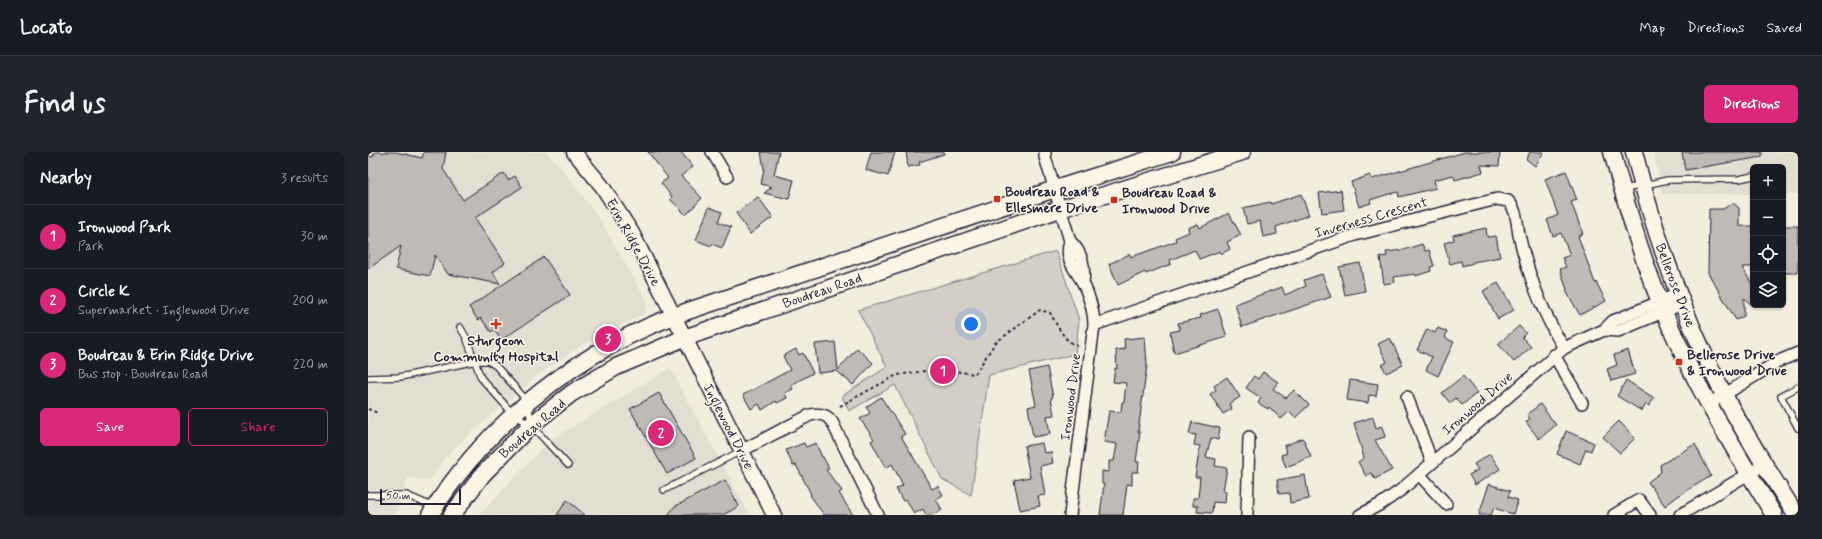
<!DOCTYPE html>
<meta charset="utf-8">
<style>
:root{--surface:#171b24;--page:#20242c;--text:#f1f3f6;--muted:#9ea1a6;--line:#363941;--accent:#db2777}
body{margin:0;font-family:Mynerve,sans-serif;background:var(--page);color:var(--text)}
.controls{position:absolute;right:12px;top:12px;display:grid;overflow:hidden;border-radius:6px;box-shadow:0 1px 3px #0004}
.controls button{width:36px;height:36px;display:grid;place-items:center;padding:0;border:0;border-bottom:1px solid var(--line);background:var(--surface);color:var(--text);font:20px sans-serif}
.scale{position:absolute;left:12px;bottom:10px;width:81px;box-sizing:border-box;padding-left:4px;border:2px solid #22223b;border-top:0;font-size:11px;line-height:14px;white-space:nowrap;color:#22223b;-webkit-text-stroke:3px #fcf5e5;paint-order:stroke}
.you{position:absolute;left:603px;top:172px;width:14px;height:14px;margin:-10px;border:3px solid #fff;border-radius:50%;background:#1a73e8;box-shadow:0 0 0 6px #1a73e833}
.badge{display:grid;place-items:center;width:26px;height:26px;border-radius:50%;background:var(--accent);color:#fff;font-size:13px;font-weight:700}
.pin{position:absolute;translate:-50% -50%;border:2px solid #fff;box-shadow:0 1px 4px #0006}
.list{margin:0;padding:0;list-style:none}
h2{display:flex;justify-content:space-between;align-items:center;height:52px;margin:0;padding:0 16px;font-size:17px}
h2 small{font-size:13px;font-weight:400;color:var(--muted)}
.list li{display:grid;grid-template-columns:26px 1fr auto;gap:12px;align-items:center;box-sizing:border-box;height:64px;padding:0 16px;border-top:1px solid var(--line)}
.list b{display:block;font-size:15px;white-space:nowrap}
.list p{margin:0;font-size:13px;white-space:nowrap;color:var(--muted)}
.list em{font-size:13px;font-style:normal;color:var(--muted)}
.actions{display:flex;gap:8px;padding:12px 16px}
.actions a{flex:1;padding:9px 0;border:1px solid var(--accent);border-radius:6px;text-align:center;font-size:14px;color:var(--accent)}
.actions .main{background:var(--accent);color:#fff}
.icon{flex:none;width:22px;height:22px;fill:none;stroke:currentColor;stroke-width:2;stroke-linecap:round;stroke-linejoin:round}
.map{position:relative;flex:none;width:1430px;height:363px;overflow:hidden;border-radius:6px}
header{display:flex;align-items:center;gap:24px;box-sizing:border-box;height:56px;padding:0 20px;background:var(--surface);border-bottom:1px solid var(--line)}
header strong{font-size:19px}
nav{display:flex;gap:22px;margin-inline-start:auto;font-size:14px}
.intro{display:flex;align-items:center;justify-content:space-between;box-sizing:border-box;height:96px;padding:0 24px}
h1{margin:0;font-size:28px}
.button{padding:10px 18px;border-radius:6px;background:var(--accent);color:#fff;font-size:14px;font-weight:700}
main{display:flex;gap:24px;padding:0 24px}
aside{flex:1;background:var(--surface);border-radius:6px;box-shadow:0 1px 3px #0004}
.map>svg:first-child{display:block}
.built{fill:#e3ded2}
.green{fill:#d4cfc6;stroke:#7b7880}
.building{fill:#bfbab6;stroke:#22223b}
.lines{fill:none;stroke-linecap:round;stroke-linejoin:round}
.service-casing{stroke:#22223b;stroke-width:8}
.minor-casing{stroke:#22223b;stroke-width:14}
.tertiary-casing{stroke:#22223b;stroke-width:17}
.secondary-casing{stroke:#22223b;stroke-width:19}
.path{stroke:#22223b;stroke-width:2;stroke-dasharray:3 3;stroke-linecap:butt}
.service{stroke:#fcf5e5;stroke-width:5.5}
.minor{stroke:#fcf5e5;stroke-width:11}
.tertiary{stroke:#fcf5e5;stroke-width:14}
.secondary{stroke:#fcf5e5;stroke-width:16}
.poi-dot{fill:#c8321e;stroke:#fcf5e5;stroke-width:1.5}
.labels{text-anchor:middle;stroke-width:3;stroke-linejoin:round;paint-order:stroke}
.poi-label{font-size:14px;font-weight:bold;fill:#22223b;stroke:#fcf5e5;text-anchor:start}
.street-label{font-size:14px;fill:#22223b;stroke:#fcf5e5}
</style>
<header>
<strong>Locato</strong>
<nav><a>Map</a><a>Directions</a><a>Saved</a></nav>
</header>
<div class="intro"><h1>Find us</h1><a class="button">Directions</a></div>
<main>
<aside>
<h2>Nearby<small>3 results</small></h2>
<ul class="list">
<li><span class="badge">1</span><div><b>Ironwood Park</b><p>Park</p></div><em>30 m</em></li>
<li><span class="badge">2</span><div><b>Circle K</b><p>Supermarket · Inglewood Drive</p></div><em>200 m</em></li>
<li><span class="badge">3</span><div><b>Boudreau &amp; Erin Ridge Drive</b><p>Bus stop · Boudreau Road</p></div><em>220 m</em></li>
</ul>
<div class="actions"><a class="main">Save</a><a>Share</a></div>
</aside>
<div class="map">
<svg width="1430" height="363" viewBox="0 0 1430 363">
<rect width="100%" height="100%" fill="#f3edde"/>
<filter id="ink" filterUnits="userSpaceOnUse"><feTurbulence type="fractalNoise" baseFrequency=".025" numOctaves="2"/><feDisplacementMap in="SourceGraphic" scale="8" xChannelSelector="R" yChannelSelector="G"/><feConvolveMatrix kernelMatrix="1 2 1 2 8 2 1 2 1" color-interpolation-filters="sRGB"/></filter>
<g filter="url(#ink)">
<path class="built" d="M0,0H179L204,30L232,68L280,151L277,161L212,194L166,226L90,292L80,302L61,329L40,325L32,352L26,363H0Z
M1286,0H1430V42H1415V15H1385V42H1294Z
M302,216L382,363H111L182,288Z"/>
<path class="green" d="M688,99L711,168L707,202L621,223L603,343L574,327L527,233L481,259L474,244L519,215L490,158Z"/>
<path class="building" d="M7,0H28L54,6L56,0H78L75,17L95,48L136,21L140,28L147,24L154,35L107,66L137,111L125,120L132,132L80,122L67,103L62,124L28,117L33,94L0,117V4L5,5Z
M280,0H313L325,15L313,24L334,46L318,63L302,47L304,45L293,31L300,26Z
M393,0H411L406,23L426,28L421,47L396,41L404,35L393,32L396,17Z
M503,0H527L520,24L498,18Z
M538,0H576V2L551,10L552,13L540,15Z
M1097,0H1132L1131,14L1113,13L1115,20L1087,28L1085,23L1066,28L1068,36L1031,45L1030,40L1021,42L1002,48L1003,51L991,55L983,30L1002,23L1004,27Z
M1162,0H1176L1167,14L1158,7Z
M1314,0H1394V5L1317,18Z
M1198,19L1209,48L1203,50L1215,82L1210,84L1227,131L1228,130L1238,149L1212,163L1198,139L1199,138L1192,117L1198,115L1194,106L1202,103L1193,81L1185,84L1179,68L1190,63L1177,27Z
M973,38L976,58L954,61L951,41Z
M933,42L941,63L908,75L909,82L895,85L892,69L879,72L875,56L902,50L903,52Z
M390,45L405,65L382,82L368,61Z
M1365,51L1371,56V74H1385V115H1374L1385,134V154L1376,146V164L1368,168L1340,121L1341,57H1355Z
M341,55L354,60L350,70L363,75L354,96L344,92L343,94L328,88Z
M861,61L873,83L859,90L862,97L853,102L852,99L831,107L827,98L802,108L803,112L778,122L777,120L750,133L741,112L762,102L763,105L808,89L807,86L821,80L820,76L830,72L832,76Z
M1415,74H1430V121H1415Z
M1118,76L1119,85L1128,84L1132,105L1105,110V111L1094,114L1093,109L1082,112L1076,91L1086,88L1085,83Z
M1054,92L1057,99L1061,98L1066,114L1062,115L1063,119L1048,124L1047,122L1026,125L1027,130L1016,132L1012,105L1019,104L1018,100L1035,98Z
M176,105L202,143L133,188L126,178L123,180L113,166L110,168L101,155Z
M992,111L997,139L977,143L971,115Z
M954,122L963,145L874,175L867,152L914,135L917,143L938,134L936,128Z
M1130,131L1146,158L1130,167L1115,139Z
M850,157L859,185L806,201L802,180L812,178L810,171L833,166L832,163Z
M1151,174L1158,181L1154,185L1163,195L1146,210L1130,192Z
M1070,176L1079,180L1077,186L1086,190L1070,224L1058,218L1064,205L1049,198L1059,177L1067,181Z
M777,185L779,213L770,280H772L768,310H771L770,320H764V333L759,332L755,363H732L736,332H734V319L741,320V309H746L749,292L736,290L741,259L753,260L754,250H756L758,231L745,230L747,216L749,217L748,198L757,197L756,187Z
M1022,186L1035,213L1018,221L1014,213L1019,210L1010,192Z
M467,190L470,218L489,196L505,211L485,233L469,219L450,221L447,192Z
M428,197L431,203L435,201L445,221L423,233L425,237L417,241L419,246L409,251L408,249L394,258L391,252L383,257L375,243L422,218L415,204Z
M1260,198L1267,222L1243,229L1239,217L1249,213L1246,203Z
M679,215L685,245L683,246L686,263L679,264L682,282L665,285L660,255L668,253L661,219Z
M895,220L910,230L905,237L918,246L926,238L941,253L927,266L921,260L913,267L901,255L900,257L890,251L893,246L878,236L886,224L890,227Z
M1095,224L1109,241L1094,253L1088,246L1082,251L1074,241Z
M859,225L872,245L861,252L864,257L855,262L842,242L848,238L846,234Z
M982,228L1010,232L1008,244L1001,243L1000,251L979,248Z
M1258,228L1286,246L1281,254L1278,252L1274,259L1249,244Z
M291,241L328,306L299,322L262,257Z
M513,245L537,282L533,284L564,337L570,334L575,343L568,347L574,358L564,363H558L555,357L546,362L538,347L535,349L528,337L535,333L524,312L518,316L503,289L506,287L492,267L502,261L498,255Z
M1172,252L1188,273L1171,287L1158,270L1162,267L1159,263Z
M1005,265L1008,276L1014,274L1017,285L1007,288L1024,318L1007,327L1003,321L998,324L990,310L996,306L986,271Z
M1251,269L1267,286L1252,301L1235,285Z
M824,270L852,276L850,288L843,286L838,305L848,307L847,314L859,316L855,339H858L857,351L845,350L844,361L829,360L830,354H825V346H830L832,325H827L832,294L826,293L828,283L821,282Z
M1198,279L1226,291L1223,299L1218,297L1212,312L1189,302Z
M935,286L943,305L918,315L913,303L919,301L916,294Z
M436,291L438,295L448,291L454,305H455L461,316L458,318L474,339L471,341L485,363H456L442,343L443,342L428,313L425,314L418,298Z
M674,291L676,301L683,300L685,311L672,314L677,343L670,344L672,354L652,358L646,328L662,325L656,294Z
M1327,292L1343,324L1310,344L1297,354L1280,330L1293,320L1292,313Z
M1122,302L1132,317L1107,333L1101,323L1110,318L1106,312Z
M937,323L941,347L922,351L921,341L911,342L909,328Z
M357,328L371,354L355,363H300L306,355Z
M1121,332L1142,339L1140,345L1150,348L1145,362L1126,356L1123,363H1111Z
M199,348L217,363H189Z"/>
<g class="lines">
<defs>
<path id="service" d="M1257,37L1300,28L1371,27L1385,24
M92,175L98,185L113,226L146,263L163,273L200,313
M0,226L32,225L108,209H120L128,214L160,250L163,271
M1430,235L1413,244L1430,276
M296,338L373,299
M0,343H38L66,355"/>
<path id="minor" d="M344,0L359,25
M677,0V5L702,89C714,100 717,116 715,131
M702,89C696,108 707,116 715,131C721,143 726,160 726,173L702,363
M726,173L987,83L1129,47L1140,49C1149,57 1149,72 1151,83C1160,122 1175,162 1196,196
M1236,178L1250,179L1314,152
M1186,203L1214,251
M1039,245L1064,310
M1341,252L1411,209L1430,201
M373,299L442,263C452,261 459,262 464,270L510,363
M1051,322L1078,352
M879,363L881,285
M992,363L1013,352L1033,338L1196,196L1236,178L1245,169L1310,142
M1246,363L1271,348L1282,363
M1312,363L1397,312"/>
<path id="tertiary" d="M206,0L234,34L264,81L406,363"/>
<path id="secondary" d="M1244,0C1258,51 1272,101 1292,150C1322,225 1364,294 1406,363
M1266,0C1287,84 1315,164 1355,241C1377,283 1403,323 1428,363
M62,363C120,269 215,195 320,159L687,37L804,0
M84,363L115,322L163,273L204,241L248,215L316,186L692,57L874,0"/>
</defs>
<use href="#service" class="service-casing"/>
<use href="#minor" class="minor-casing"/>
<use href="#tertiary" class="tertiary-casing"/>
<use href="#secondary" class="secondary-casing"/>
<path class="path" d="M472,254L529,223L571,217L607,222L627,191L672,158L682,161C689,172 697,193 712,194
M0,257L10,261"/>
<use href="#service" class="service"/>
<use href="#minor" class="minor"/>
<use href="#tertiary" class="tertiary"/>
<use href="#secondary" class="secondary"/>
</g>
</g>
<g class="poi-dot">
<rect x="625" y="43" width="8" height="8" rx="2"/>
<rect x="742" y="44" width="8" height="8" rx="2"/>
<path d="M126 166h4v4h4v4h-4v4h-4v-4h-4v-4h4z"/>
<rect x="1307" y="206" width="8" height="8" rx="2"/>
</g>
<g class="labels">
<g class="poi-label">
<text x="637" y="44">Boudreau Road &amp;<tspan x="637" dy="16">Ellesmere Drive</tspan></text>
<text x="754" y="45">Boudreau Road &amp;<tspan x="754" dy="16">Ironwood Drive</tspan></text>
<text x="128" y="193" text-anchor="middle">Sturgeon<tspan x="128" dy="16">Community Hospital</tspan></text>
<text x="1319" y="207">Bellerose Drive<tspan x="1319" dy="16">&amp; Ironwood Drive</tspan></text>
</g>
<g class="street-label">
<text transform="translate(1003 65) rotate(-16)" y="5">Inverness Crescent</text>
<text transform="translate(266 90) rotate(61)" y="5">Erin Ridge Drive</text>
<text transform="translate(1308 133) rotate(69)" y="5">Bellerose Drive</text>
<text transform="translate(454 138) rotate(-19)" y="5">Boudreau Road</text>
<text transform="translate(702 245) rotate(-83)" y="5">Ironwood Drive</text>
<text transform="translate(1109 251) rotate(-41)" y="5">Ironwood Drive</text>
<text transform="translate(361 274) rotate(63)" y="5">Inglewood Drive</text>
<text transform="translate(164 276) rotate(-41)" y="5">Boudreau Road</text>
</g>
</g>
</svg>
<div class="controls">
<button>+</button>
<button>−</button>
<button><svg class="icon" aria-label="locate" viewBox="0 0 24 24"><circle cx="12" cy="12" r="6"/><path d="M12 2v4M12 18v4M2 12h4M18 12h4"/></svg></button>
<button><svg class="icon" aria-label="layers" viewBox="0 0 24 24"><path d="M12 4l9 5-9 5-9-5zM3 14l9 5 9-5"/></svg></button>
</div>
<div class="scale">50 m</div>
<div class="you"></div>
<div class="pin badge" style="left:575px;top:219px">1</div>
<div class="pin badge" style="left:293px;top:281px">2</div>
<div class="pin badge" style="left:240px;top:187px">3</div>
</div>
</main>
